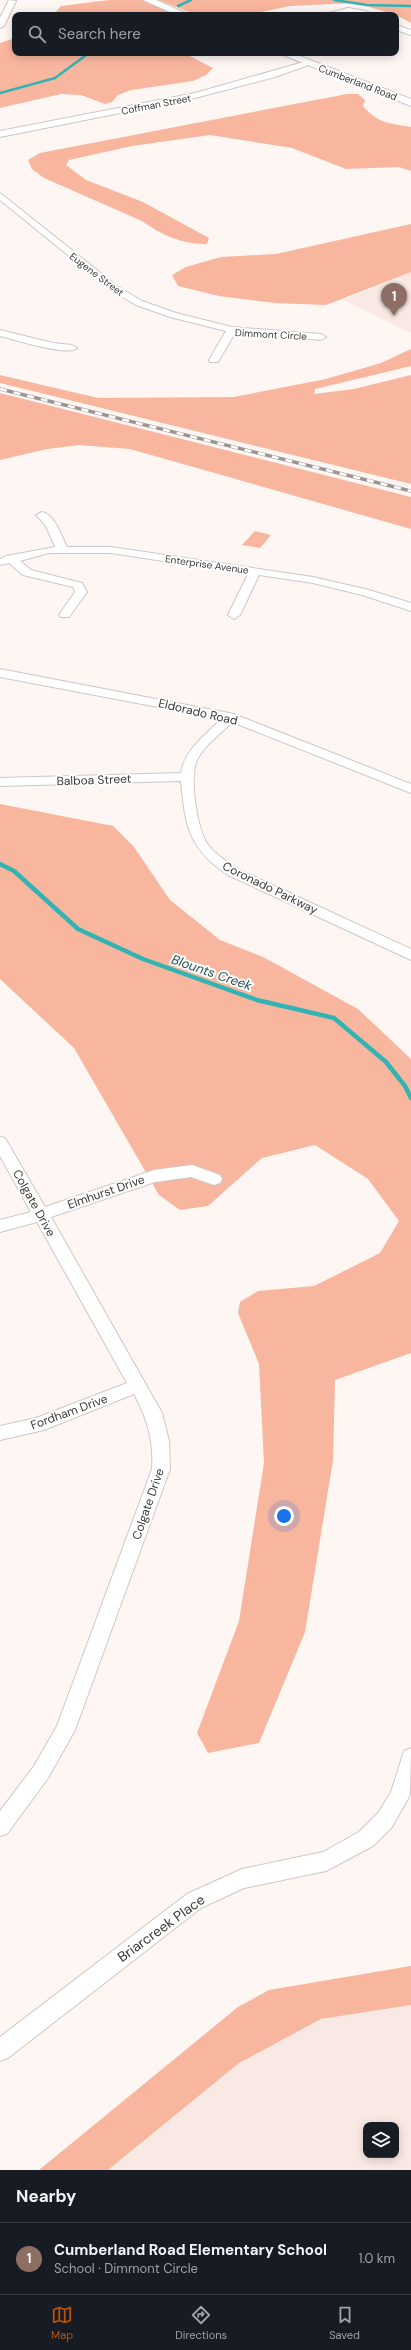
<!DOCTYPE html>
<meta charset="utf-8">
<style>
:root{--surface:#171b24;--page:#20242c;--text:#f1f3f6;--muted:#9ea1a6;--line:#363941;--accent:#b45309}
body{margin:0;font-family:"DM Sans",sans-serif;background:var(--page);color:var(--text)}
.controls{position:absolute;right:12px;bottom:12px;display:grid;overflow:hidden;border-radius:8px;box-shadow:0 2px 10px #0003}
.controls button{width:36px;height:36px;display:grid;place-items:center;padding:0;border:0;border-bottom:1px solid var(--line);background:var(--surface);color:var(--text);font:20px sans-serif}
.you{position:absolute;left:284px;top:1516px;width:14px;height:14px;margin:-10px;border:3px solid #fff;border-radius:50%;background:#1a73e8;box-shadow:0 0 0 6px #1a73e833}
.badge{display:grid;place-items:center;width:26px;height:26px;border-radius:50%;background:var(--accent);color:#fff;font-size:13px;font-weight:700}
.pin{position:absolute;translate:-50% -33px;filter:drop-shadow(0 1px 2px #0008)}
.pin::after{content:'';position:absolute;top:21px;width:14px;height:12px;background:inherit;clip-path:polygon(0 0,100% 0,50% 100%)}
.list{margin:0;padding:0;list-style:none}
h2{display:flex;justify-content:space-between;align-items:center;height:52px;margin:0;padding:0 16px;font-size:17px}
h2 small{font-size:13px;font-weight:400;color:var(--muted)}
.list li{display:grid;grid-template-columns:26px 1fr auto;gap:12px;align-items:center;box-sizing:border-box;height:72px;padding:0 16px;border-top:1px solid var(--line)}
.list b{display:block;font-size:15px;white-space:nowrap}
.list p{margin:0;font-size:13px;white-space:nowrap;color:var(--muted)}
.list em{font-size:13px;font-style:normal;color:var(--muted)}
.icon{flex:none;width:22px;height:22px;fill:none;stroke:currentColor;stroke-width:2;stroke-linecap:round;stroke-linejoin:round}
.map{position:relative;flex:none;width:411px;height:2170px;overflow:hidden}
.search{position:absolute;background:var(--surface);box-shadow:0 2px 10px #0003;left:12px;right:12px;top:12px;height:44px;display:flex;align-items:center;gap:10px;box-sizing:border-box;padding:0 14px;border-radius:8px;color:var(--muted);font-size:15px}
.sheet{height:124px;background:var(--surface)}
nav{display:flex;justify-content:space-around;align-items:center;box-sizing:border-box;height:56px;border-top:1px solid var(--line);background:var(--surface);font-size:11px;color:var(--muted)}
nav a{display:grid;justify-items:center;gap:2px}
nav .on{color:var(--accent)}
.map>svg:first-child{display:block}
.built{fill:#f9e9e4;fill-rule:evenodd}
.green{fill:#f9b69e}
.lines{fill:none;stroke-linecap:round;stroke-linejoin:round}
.stream-far1{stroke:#32b3b4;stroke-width:2.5}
.stream{stroke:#32b3b4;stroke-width:4.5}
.minor-casing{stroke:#cfc7c5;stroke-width:2}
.major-casing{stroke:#cfc7c5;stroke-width:2}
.minor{fill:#fff;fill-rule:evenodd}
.major{fill:#fff;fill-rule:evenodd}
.rail-casing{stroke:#9a9593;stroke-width:3.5}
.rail{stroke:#fff;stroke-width:2.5;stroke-dasharray:7;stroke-linecap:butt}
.labels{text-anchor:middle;stroke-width:4;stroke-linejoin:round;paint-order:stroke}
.far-street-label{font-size:10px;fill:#3c3938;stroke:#fff}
.street-label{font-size:12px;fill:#3c3938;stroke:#fff}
.water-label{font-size:13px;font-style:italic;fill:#215556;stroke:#fff}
.near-street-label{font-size:14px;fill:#3c3938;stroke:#fff}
</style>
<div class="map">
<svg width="411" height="2170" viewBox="0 0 411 2170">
<rect width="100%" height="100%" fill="#fdf6f3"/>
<path class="built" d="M411,272V333L343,300Z
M411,2005V2170H108L239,2063L321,2019ZM366,2125H396V2155H366Z"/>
<path class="green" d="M109,0H142L180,15H53L61,6Z
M158,0H411V23L396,15L356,3L290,6L247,15H197Z
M15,38V53H184L213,68L206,75L193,81L131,90L118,95L112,102L105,104L81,95L61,94L0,108V43Z
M347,94H358L365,100L363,106C379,124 388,123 411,127V171L399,167L346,169L292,148L210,135L132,146L69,160L66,165L86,180L143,202L209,238L207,244C184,245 161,235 142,221L44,178L32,169L28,160L40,153Z
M411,224V272L326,305L275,303L219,296L178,286L172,275L186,267L221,257L276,254Z
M411,349V366L315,389L314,394L354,389L411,375V484L0,383V375L98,398L234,397L326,379L381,363Z
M0,393L411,497V529L130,449L79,445L47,449L0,460Z
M255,531L271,535L260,548L242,545Z
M0,804L113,826L134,847L170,900L220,940L263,957L358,1009L411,1059V1353L335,1380L333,1460L305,1632L259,1743L208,1753L197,1733L239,1621L264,1463L259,1364L238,1313L240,1302L258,1291L314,1286L380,1253L399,1221L368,1179L315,1145L262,1158L208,1206L180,1210L159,1195L74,1048L0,979Z
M411,1966V2005L321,2019L239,2063L108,2170H39L238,2007L269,1990Z"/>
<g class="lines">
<path class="stream-far1" d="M334,0L367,5L411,6
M178,6L191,0
M165,15L167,13
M0,93L55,78L89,53"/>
<path class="stream" d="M0,864L14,871L78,929L143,959L257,1000L334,1018L386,1062L405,1086L411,1098"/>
<defs>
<path id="minor" d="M9,0L16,1L4,26L0,28V18Z
M348,8L366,11L373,15L348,13L322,15Z
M396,25L411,30V35L396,30Z
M307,61L314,63L275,77L195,98L0,137V131L195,93Z
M0,193L117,286L142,301L176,313L232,327L321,334L326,337L321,340L235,333L218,362H210L209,360L226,331L170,317L136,305L111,290L0,200Z
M0,330L53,343L72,345L77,348C69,357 13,339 0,336Z
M42,512C55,515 61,535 67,547H111L313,577L369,590L411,603V611L362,595L313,583L259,575L240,615L234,619L228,615L248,574L111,553H49L20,561L31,570L82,583L87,592L69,617H61L59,615L75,592L73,587L23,575L9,563L0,565V559L6,556L55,547L46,526L36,515Z
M0,669L234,714L411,784V793L232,722C221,734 204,745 197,760C189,778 197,831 209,846C217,856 228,862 238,869L411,949V960L228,875C189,849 185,826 181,781L0,786V778L181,773C184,750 206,735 221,719L0,677Z
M0,1137L5,1138L45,1207L154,1170L192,1165L220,1175L222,1179L220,1183L214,1185L191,1177L155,1182L51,1217L162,1413L169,1441L170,1469L75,1730L48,1778L7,1834L0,1836V1811L34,1766L57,1726L152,1469C154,1441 147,1418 134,1394L44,1430L0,1440V1426L36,1418L127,1383L37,1222L0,1232V1220L31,1212L0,1156Z
M411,1748L410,1795L392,1827L373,1846L326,1871L244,1888L201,1908L8,2058L0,2061V2037L187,1894L242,1869L323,1852L359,1832L378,1813L391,1792L404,1751Z"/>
<path id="major" d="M143,0H156L190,15H177Z
M278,53H292L411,99V106Z"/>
</defs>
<use href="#minor" class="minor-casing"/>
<use href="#major" class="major-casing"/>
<use href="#minor" class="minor"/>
<use href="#major" class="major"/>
<defs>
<path id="rail" d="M0,389L411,491"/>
</defs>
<use href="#rail" class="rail-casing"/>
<use href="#rail" class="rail"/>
</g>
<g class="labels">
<g class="far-street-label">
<text transform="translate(358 82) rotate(21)" y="4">Cumberland Road</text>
<text transform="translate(156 104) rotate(-11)" y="4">Coffman Street</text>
<text transform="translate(97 274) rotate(37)" y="4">Eugene Street</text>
<text transform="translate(271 334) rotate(3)" y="4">Dimmont Circle</text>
<text transform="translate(207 564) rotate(8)" y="4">Enterprise Avenue</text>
</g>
<g class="street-label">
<text transform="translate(198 712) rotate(13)" y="4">Eldorado Road</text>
<text transform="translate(94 780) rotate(-2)" y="4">Balboa Street</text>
<text transform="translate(270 888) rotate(26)" y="4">Coronado Parkway</text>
<text transform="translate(106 1192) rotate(-19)" y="4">Elmhurst Drive</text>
<text transform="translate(34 1203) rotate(61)" y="4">Colgate Drive</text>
<text transform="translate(69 1412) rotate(-20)" y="4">Fordham Drive</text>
<text transform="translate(148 1504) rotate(-71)" y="4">Colgate Drive</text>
</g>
<g class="water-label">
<text transform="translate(212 972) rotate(19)" y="5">Blounts Creek</text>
</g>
<g class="near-street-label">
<text transform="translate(161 1928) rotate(-36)" y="5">Briarcreek Place</text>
</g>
</g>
</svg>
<div class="controls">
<button><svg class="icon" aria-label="layers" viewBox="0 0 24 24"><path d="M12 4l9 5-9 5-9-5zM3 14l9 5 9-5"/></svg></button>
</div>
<div class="you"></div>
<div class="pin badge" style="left:394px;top:316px;background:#8d6e63">1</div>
<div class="search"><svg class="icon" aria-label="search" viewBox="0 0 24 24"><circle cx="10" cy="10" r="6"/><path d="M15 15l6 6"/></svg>Search here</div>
</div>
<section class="sheet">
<h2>Nearby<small></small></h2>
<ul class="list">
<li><span class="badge" style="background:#8d6e63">1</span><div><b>Cumberland Road Elementary School</b><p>School · Dimmont Circle</p></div><em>1.0 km</em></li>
</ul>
</section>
<nav>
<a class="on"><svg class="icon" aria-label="map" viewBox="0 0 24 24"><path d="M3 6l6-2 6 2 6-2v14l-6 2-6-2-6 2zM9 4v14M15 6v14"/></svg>Map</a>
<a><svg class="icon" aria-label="directions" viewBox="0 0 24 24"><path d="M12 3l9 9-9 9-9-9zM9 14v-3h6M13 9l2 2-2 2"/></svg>Directions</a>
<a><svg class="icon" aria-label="saved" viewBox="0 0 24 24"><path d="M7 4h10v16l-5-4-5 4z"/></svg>Saved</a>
</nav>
